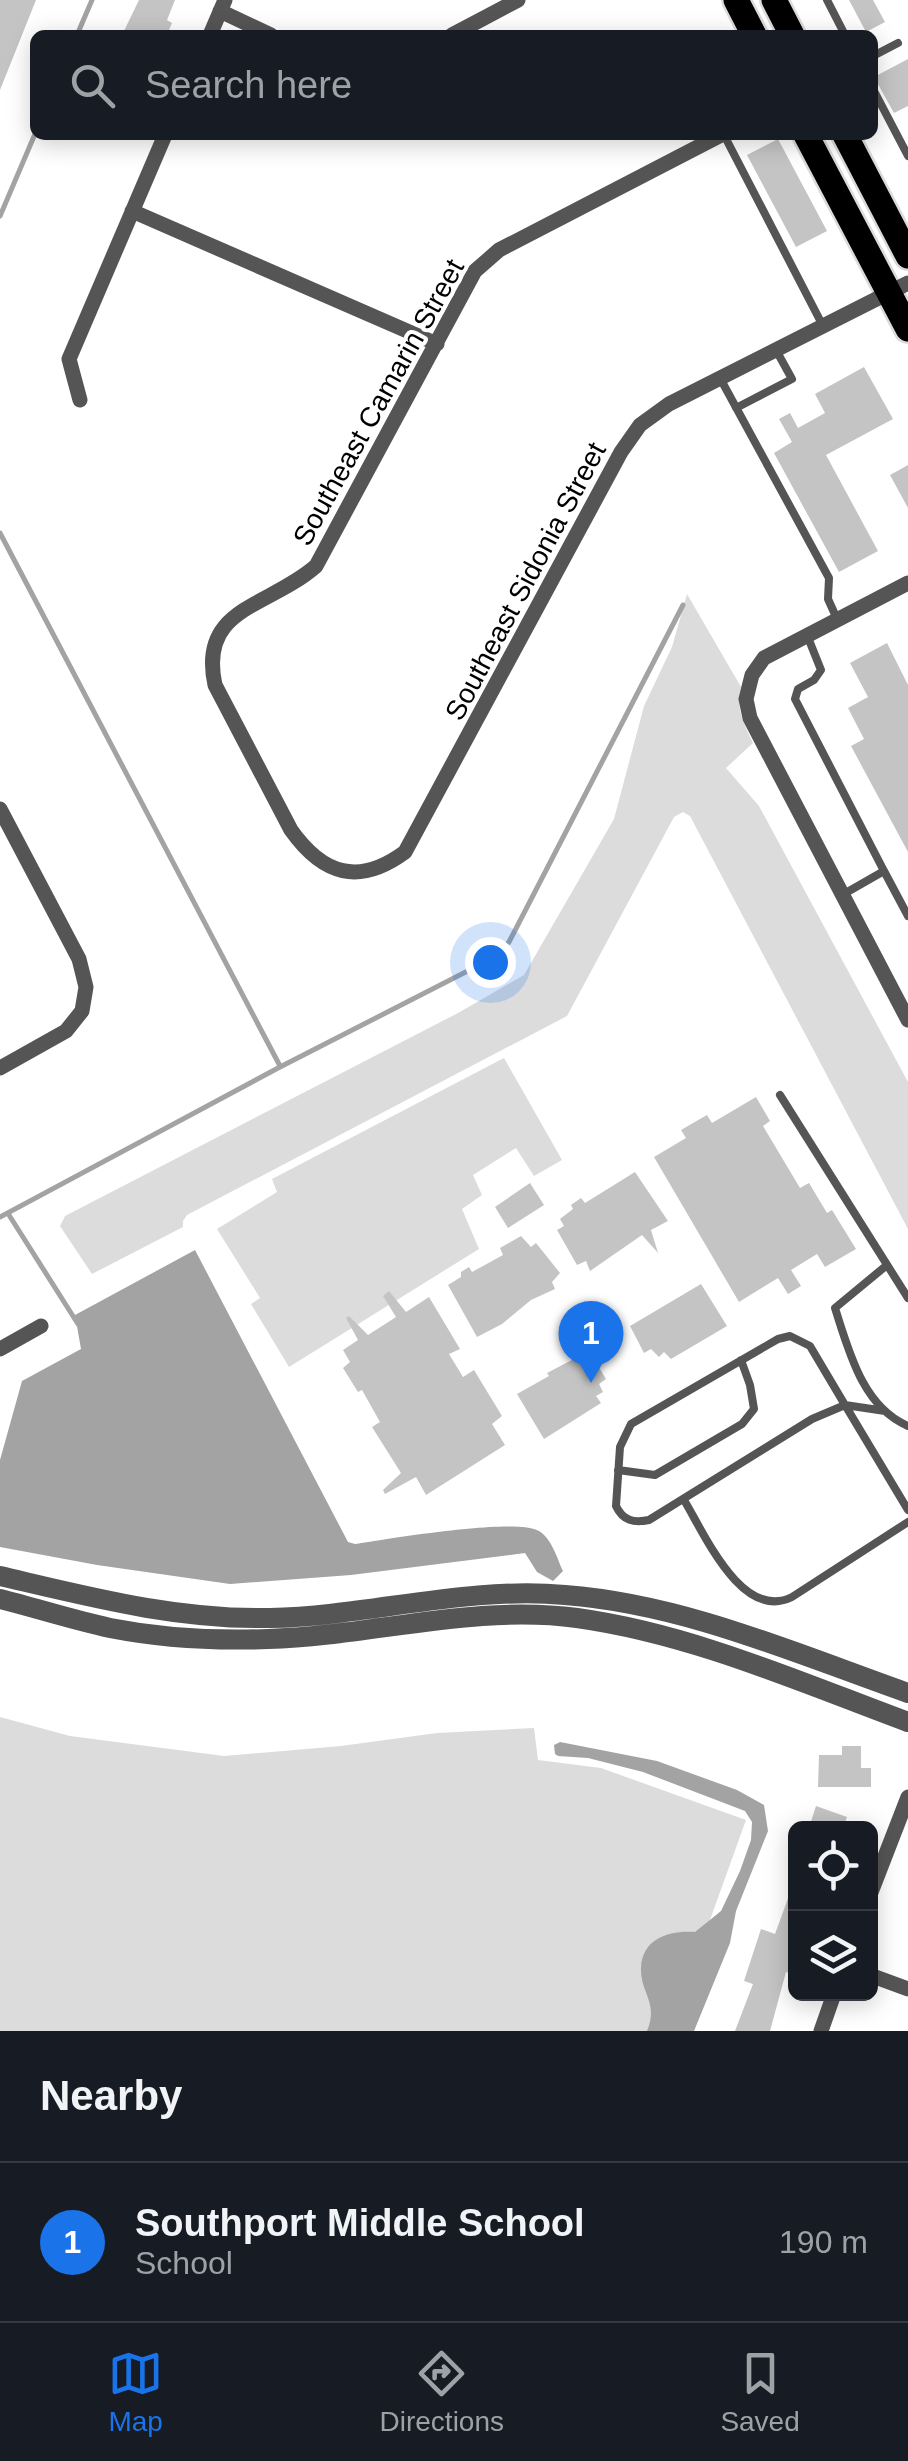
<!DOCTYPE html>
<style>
:root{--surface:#171b24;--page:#20242c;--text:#f1f3f6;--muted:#9ea1a6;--line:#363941;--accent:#1a73e8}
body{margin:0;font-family:Helvetica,sans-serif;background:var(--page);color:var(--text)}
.controls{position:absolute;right:30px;bottom:30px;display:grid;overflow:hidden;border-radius:15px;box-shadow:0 5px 25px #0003}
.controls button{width:90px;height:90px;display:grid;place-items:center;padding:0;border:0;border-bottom:2px solid var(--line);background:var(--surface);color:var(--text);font:50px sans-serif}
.you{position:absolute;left:490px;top:962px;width:35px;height:35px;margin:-25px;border:8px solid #fff;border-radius:50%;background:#1a73e8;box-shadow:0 0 0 15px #1a73e833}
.badge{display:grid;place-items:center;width:65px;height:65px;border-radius:50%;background:var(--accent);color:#fff;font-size:32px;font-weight:700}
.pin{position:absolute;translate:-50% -82px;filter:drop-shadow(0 2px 5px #0008)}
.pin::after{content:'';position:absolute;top:52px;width:35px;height:30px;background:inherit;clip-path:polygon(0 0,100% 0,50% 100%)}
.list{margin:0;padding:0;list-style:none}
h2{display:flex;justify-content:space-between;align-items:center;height:130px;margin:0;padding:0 40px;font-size:42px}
h2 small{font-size:32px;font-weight:400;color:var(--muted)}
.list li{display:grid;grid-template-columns:65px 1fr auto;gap:30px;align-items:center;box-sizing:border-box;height:160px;padding:0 40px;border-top:2px solid var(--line)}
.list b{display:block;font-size:38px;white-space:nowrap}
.list p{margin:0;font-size:32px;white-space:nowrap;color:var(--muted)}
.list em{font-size:32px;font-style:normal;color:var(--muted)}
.icon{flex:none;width:55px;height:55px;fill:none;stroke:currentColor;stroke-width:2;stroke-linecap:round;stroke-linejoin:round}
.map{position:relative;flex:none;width:908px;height:2031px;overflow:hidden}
.search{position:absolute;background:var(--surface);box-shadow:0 5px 25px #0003;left:30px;right:30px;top:30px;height:110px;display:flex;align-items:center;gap:25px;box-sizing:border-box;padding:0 35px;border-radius:15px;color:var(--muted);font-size:38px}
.sheet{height:290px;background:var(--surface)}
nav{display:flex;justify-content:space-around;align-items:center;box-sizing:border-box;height:140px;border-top:2px solid var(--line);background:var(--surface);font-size:28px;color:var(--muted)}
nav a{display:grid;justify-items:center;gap:5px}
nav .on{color:var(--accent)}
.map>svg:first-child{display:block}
.green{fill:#dcdcdc}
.water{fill:#a3a3a3}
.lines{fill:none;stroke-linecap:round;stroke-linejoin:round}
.stream{stroke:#a3a3a3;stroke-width:5}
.building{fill:#c4c4c4}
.primary-casing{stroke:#dbdbdb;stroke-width:30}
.service{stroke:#555;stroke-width:8}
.minor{stroke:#555;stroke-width:15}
.tertiary{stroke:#555;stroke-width:20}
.primary{stroke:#000;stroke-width:25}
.labels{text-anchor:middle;stroke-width:8;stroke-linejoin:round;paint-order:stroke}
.street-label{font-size:28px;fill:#000;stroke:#fff}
</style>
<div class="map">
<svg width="908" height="2031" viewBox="0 0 908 2031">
<rect width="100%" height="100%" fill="#fff"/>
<path class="green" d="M687,594L741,687C735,708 744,724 753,743L726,768L759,806L908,1082V1229L690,816L683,812L674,817L567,1016L187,1215L183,1221V1227L92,1274L60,1226L65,1216L458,1013L524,975L614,819L644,706L672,647Z
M504,1058L562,1160L534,1176L516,1148L473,1175L482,1195L462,1209L479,1249L289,1367L251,1304L260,1298L217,1229L277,1192L272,1179Z
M0,1717L70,1736L224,1756L341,1746L437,1733L534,1728L538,1760L601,1768L746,1820L670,2031H0Z"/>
<path class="water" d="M195,1250L348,1542L355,1544C387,1539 517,1517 539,1531C552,1539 557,1558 563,1571L553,1581L537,1572L525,1553L351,1575L230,1584L97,1565L0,1547V1460L22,1381L81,1349L75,1315Z
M560,1742L657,1761L737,1790L764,1805L768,1831L736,1911L730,1943L694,2031H647C659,2002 640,1993 641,1968C642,1937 672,1930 695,1932L721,1911L740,1871L751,1840L752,1822L745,1811L643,1772L588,1758L558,1756L555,1754L554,1745Z"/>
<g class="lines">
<path class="stream" d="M77,35L92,0
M0,216L35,134
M0,533L280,1066
M9,1215L78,1324
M0,1217L280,1067L495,957L509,942L683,605"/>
</g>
<path class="building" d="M0,0H36L0,90Z
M139,0H175L167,20L172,23L167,35H122Z
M849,0H873L885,22L866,32Z
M908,59V106L894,113L874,77Z
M778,139L827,231L796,247L747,155Z
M864,367L893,419L826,455L878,551L839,572L774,453L792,442L779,419L790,413L798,428L825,413L815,394Z
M908,465V508L890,475Z
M887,643L908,685V852L851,746L864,739L848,708L868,697L850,663Z
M756,1097L770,1121L763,1126L800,1188L809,1183L827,1213L832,1210L856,1249L825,1267L817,1254L791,1270L801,1286L788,1294L778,1278L739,1302L654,1157L686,1138L681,1130L707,1115L712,1123Z
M635,1172L668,1221L651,1230L658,1253L642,1235L590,1271L586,1261L577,1265L557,1230L564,1226L560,1219L573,1209L571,1205L581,1198L585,1203Z
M530,1183L544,1205L508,1228L495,1207Z
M521,1236L531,1247L536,1243L560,1273L552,1282L555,1289L531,1300L502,1324L477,1337L448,1285L461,1277V1272L469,1267L472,1272L503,1255L500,1248Z
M701,1284L727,1326L671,1359L664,1352L659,1357L651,1349L644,1353L630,1326Z
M389,1291L406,1312L429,1297L460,1349L449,1354L463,1377L474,1370L502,1416L492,1424L505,1445L426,1495L416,1477L385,1494L383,1490L401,1473L372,1427L380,1422L362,1390L358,1392L343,1368L350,1362L343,1350L358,1340L346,1318L349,1316L368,1335L396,1317L383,1296Z
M589,1351L606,1379L599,1384L603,1392L596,1396L601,1403L544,1439L517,1394L549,1376L547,1373Z
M842,1746H861V1768H871V1787H818L819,1755H842Z
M816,1806L847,1817L843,1828H809Z
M794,1882L796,1975L786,1972L770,2031H735L753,1984L744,1981L761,1929L775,1934Z"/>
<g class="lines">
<defs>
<path id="primary" d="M736,0L754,35
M774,0L792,35
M806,135L908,329
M845,135L908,256"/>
</defs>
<use href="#primary" class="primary-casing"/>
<path class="service" d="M827,0L845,35
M873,56L898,43
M873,89L908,156
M724,135L823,326
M720,378L829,578L828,599L837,619
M736,408L792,379L776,350
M807,635L821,670L814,680L798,689L795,699L884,871L842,895
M884,871L908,916
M780,1095L908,1298
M887,1265L835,1308C849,1352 863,1407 908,1426
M885,1411L845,1405L810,1346L790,1336L778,1339L631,1424L620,1447L616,1506C623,1521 634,1523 649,1520L812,1419L845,1405L908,1510
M618,1470L655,1475L742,1424L754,1409L750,1385L741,1360
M684,1500C704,1533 742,1622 792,1597L908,1522"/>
<path class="minor" d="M220,11L271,35
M210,35L225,0
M452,35L518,0
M721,135L499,250L475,271L316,566C268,608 198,607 215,685L291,830C323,875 359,886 405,852L621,452L640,425L669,404L908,283
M132,211L437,344
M80,400L69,359L165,135
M908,583L764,658L752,675L746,699L750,718L908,1020
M0,809L79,959L86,987L82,1011L66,1031L0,1068
M0,1349L41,1326
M870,1895L908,1797
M870,1975L908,1989
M821,2031L834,1994"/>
<path class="tertiary" d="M0,1576C90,1597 177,1620 270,1618C369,1616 465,1586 565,1595C684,1604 797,1654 908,1693
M0,1599C36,1608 73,1620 110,1628C161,1638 216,1641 268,1639C371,1636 474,1604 577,1618C692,1634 800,1682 908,1722"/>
<use href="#primary" class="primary"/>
</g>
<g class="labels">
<g class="street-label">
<text transform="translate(378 402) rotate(-61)" y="10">Southeast Camarin Street</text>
<text transform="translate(525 581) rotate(-62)" y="10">Southeast Sidonia Street</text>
</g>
</g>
</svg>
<div class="controls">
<button><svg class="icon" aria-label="locate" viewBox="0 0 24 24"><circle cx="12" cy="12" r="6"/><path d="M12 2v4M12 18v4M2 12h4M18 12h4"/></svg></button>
<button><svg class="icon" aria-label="layers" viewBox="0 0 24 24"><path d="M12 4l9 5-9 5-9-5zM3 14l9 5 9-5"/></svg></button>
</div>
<div class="you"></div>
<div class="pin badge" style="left:591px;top:1383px">1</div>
<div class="search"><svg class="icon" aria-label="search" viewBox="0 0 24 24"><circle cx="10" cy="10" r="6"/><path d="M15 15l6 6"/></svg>Search here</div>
</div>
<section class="sheet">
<h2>Nearby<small></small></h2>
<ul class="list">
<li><span class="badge">1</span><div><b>Southport Middle School</b><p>School</p></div><em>190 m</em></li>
</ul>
</section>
<nav>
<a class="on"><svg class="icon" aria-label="map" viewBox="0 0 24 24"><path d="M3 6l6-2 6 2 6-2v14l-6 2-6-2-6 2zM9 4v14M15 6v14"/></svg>Map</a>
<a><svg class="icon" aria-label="directions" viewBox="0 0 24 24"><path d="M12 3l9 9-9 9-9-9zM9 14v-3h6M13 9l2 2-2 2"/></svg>Directions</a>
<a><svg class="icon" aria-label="saved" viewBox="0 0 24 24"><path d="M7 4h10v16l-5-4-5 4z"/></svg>Saved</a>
</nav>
